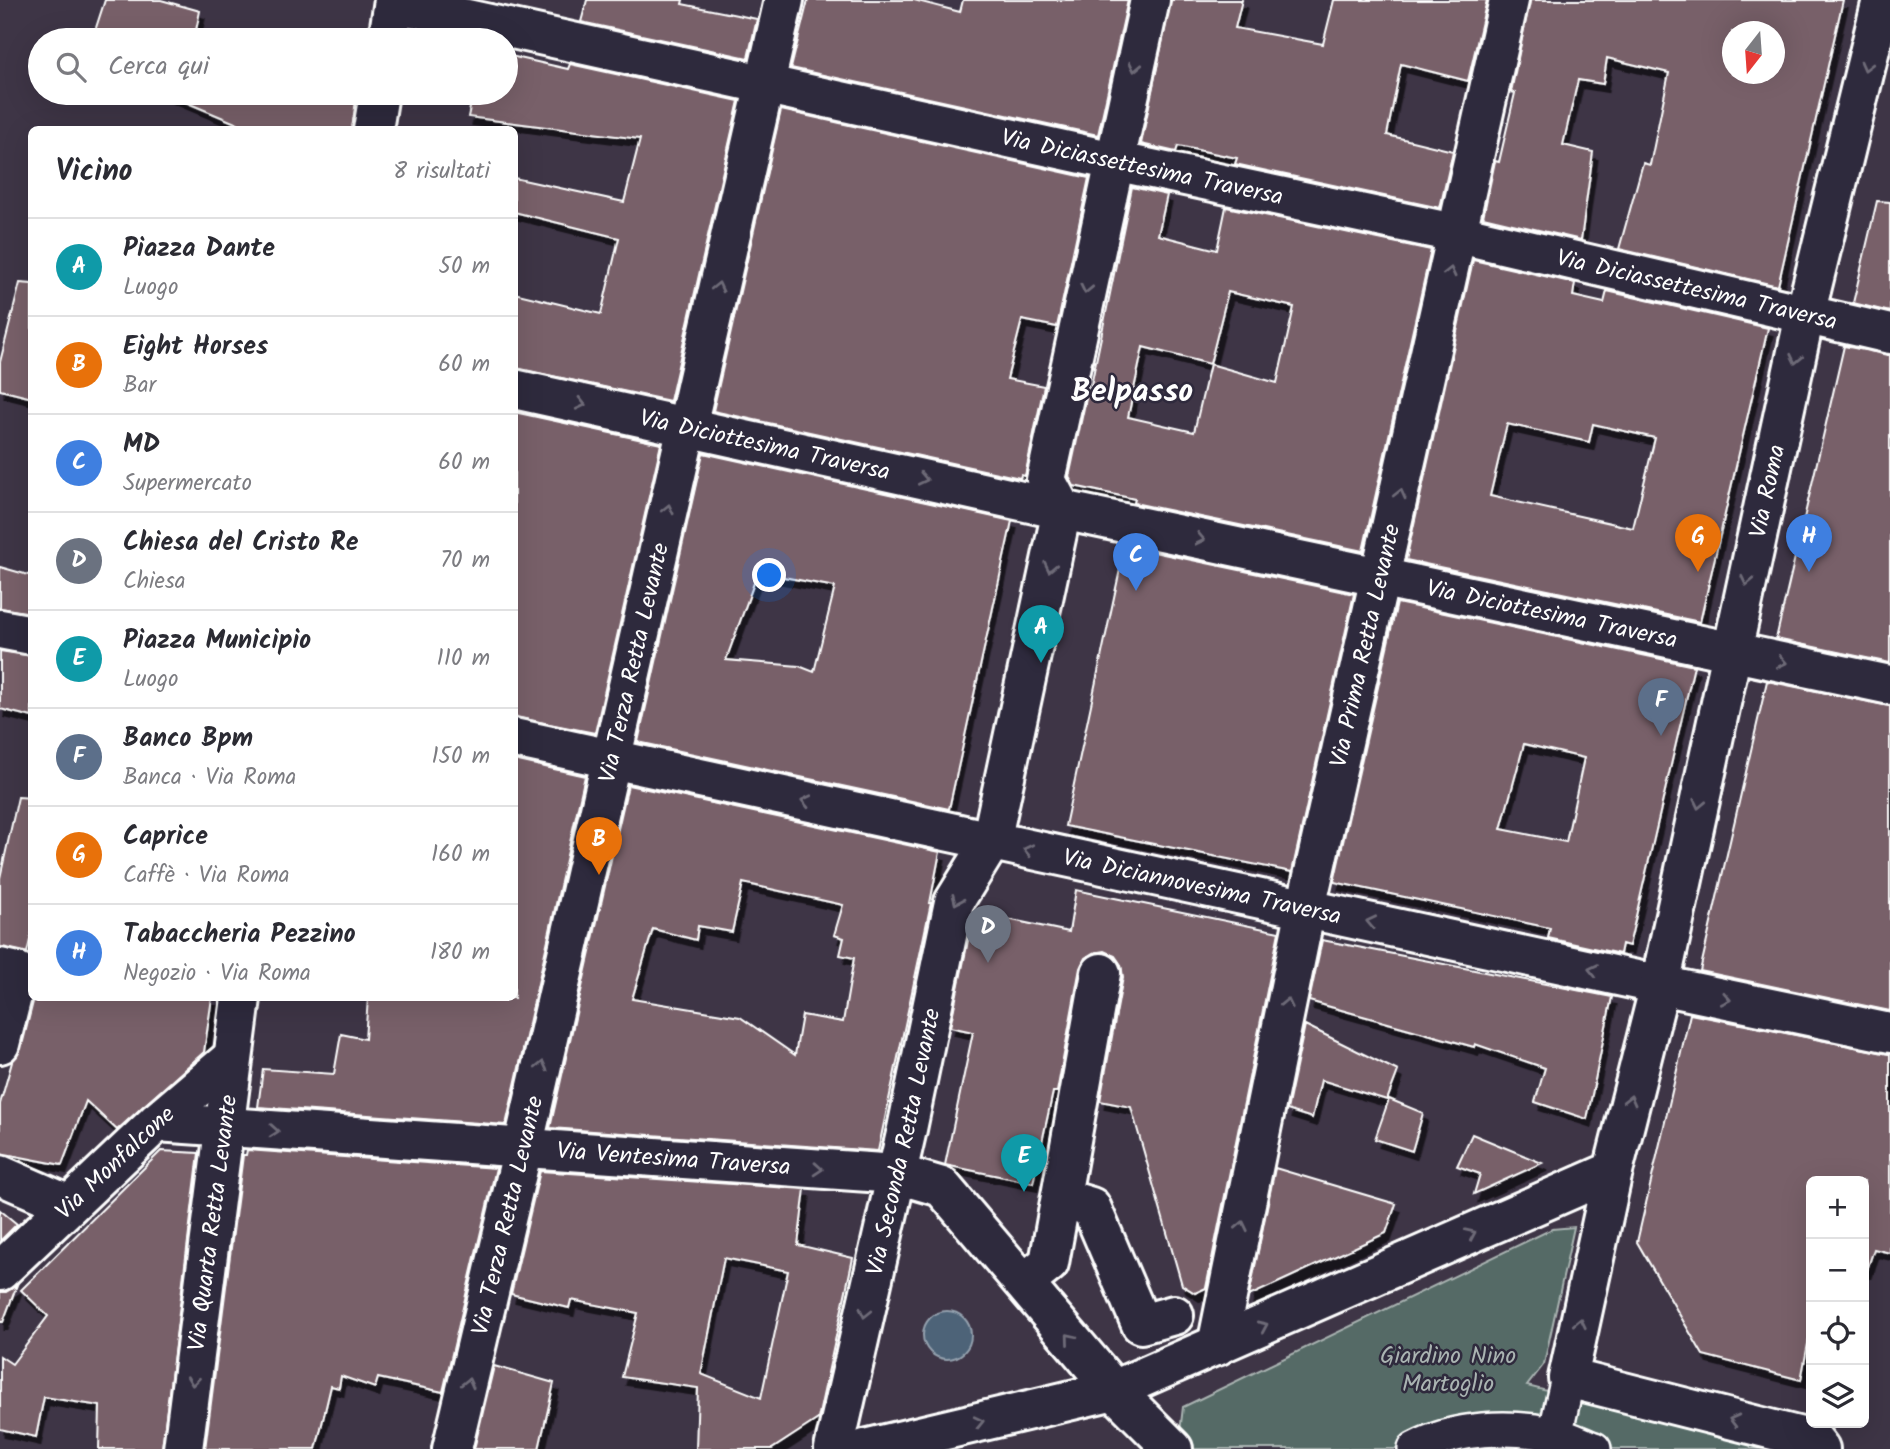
<!DOCTYPE html>
<html lang="it">
<meta charset="utf-8">
<style>
:root{--surface:#fff;--page:#f2f2f3;--text:#2b2b33;--muted:#7c7c81;--line:#e1e1e2;--accent:#8a764a}
body{margin:0;font-family:Kalam,sans-serif;background:var(--page);color:var(--text)}
.controls{position:absolute;right:21px;bottom:21px;display:grid;overflow:hidden;border-radius:10px;box-shadow:0 7px 28px #0002}
.controls button{width:63px;height:63px;display:grid;place-items:center;padding:0;border:0;border-bottom:2px solid var(--line);background:var(--surface);color:var(--text);font:35px sans-serif}
.compass{position:absolute;left:1722px;top:21px;width:63px;height:63px;border-radius:50%;background:var(--surface);box-shadow:0 7px 28px #0002;rotate:197deg}
.you{position:absolute;left:770px;top:576px;width:24px;height:24px;margin:-18px;border:5px solid #fff;border-radius:50%;background:#1a73e8;box-shadow:0 0 0 10px #1a73e833}
.badge{display:grid;place-items:center;width:46px;height:46px;border-radius:50%;background:var(--accent);color:#fff;font-size:23px;font-weight:700}
.pin{position:absolute;translate:-50% -58px;filter:drop-shadow(0 2px 4px #0008)}
.pin::after{content:'';position:absolute;top:37px;width:24px;height:21px;background:inherit;clip-path:polygon(0 0,100% 0,50% 100%)}
.list{margin:0;padding:0;list-style:none}
h2{display:flex;justify-content:space-between;align-items:center;height:91px;margin:0;padding:0 28px;font-size:30px}
h2 small{font-size:23px;font-weight:400;color:var(--muted)}
.list li{display:grid;grid-template-columns:46px 1fr auto;gap:21px;align-items:center;box-sizing:border-box;height:98px;padding:0 28px;border-top:2px solid var(--line)}
.list b{display:block;font-size:26px;white-space:nowrap}
.list p{margin:0;font-size:23px;white-space:nowrap;color:var(--muted)}
.list em{font-size:23px;font-style:normal;color:var(--muted)}
.icon{flex:none;width:38px;height:38px;fill:none;stroke:currentColor;stroke-width:2;stroke-linecap:round;stroke-linejoin:round}
.map{position:relative;flex:none;width:1890px;height:1449px;overflow:hidden}
.search{position:absolute;background:var(--surface);box-shadow:0 7px 28px #0002;left:28px;top:28px;width:490px;height:77px;display:flex;align-items:center;gap:18px;box-sizing:border-box;padding:0 24px;border-radius:38px;color:var(--muted);font-size:26px}
.panel{position:absolute;background:var(--surface);box-shadow:0 7px 28px #0002;left:28px;top:126px;width:490px;height:875px;border-radius:10px}
.map>svg:first-child{display:block}
.green{fill:#546a66;stroke:#aab4b2;stroke-width:2}
.water{fill:#4d6378;stroke:#94a1ae;stroke-width:2}
.building{fill:#786069;stroke:#fff;stroke-width:2;fill-rule:evenodd;filter:url(#shadow)}
.lines{fill:none;stroke-linecap:round;stroke-linejoin:round}
.pedestrian-casing{stroke:#fff;stroke-width:38}
.minor-casing{stroke:#fff;stroke-width:44}
.tertiary-casing{stroke:#fff;stroke-width:44}
.pedestrian{stroke:#2f2a3d;stroke-width:33}
.minor{stroke:#2f2a3d;stroke-width:38}
.tertiary{stroke:#2f2a3d;stroke-width:38}
.oneway{stroke:#6d6a77}
.labels{text-anchor:middle;stroke-width:5;stroke-linejoin:round;paint-order:stroke}
.street-label{font-size:24px;fill:#fff;stroke:#2f2a3d}
.park-label{font-size:24px;fill:#aab4b2;stroke:#2f2a3d}
.district-label{font-size:32px;font-weight:bold;fill:#fff;stroke:#2f2a3d}
</style>
<div class="map">
<svg width="1890" height="1449" viewBox="0 0 1890 1449">
<defs>
<filter id="shadow"><feDropShadow dx="4.5" dy="8" stdDeviation="0" flood-color="#0009"/></filter>
</defs>
<rect width="100%" height="100%" fill="#3e3546"/>
<filter id="ink" filterUnits="userSpaceOnUse"><feTurbulence type="fractalNoise" baseFrequency=".0143" numOctaves="2"/><feDisplacementMap in="SourceGraphic" scale="14" xChannelSelector="R" yChannelSelector="G"/><feConvolveMatrix kernelMatrix="1 2 1 2 8 2 1 2 1" color-interpolation-filters="sRGB"/></filter>
<g filter="url(#ink)">
<path class="green" d="M1574,1227L1544,1364L1527,1386L1778,1449H1178L1183,1407L1552,1229Z"/>
<path class="water" d="M923 1335a24 24 0 1 1 48 0a24 24 0 1 1-48 0Z"/>
<path class="building" d="M105,0H161L200,11L194,40H92Z
M587,0H683L682,4L757,19L748,58L581,22Z
M808,0H914L960,12L963,0H1128L1098,135L791,68Z
M1171,0H1242L1235,28L1323,44L1334,0H1487L1468,81L1401,64L1387,135L1453,151L1440,208L1235,164L1237,158L1178,146L1176,152L1141,144Z
M1530,0H1843L1778,286L1619,249L1643,163L1650,165L1669,73L1607,58L1603,84L1578,80L1563,145L1593,152L1581,240L1483,217L1495,161L1499,162L1515,93L1511,92ZM1732,32H1774V74H1732Z
M506,55L568,69L570,64L739,101L670,401L514,368V293L601,314L619,238L514,212V178L624,202L640,139L468,117L473,93H506Z
M164,93H357L352,130H252Z
M781,110L1089,178L1057,327L1022,320L1007,379L1044,386L1025,476L1021,475L1020,478L713,411Z
M1132,187L1167,195L1158,235L1217,250L1226,207L1431,250L1363,551L1134,503L1135,499L1074,486L1069,477L1087,394L1089,395ZM1228,292L1294,307L1277,383L1210,364ZM1143,347L1210,364L1194,432L1128,417Z
M1877,201L1890,202V312L1853,303Z
M1473,260L1575,283L1573,296L1604,303L1607,291L1768,328L1700,622L1406,560ZM1507,424L1589,442L1593,424L1655,438L1633,528L1490,496Z
M20,283L32,284V398L0,390V362Z
M1844,346L1890,355V663L1776,639Z
M514,412L661,444L595,733L514,717Z
M703,453L1012,521L949,809L638,742ZM758,572L835,587L814,672L799,666L726,660Z
M1125,546L1354,594L1292,872L1065,826Z
M0,567L32,576V613L0,608Z
M1397,603L1694,666L1629,946L1622,944L1620,954L1548,938L1550,928L1334,882ZM1524,744L1584,758L1566,842L1501,829Z
M0,651L32,656V717L0,709Z
M1767,681L1890,706V1011L1700,971Z
M514,760L585,776L506,1125L258,1107L263,1069L334,1074L341,1034L365,1039L368,998H514Z
M628,785L940,852L930,903H931L878,1151L550,1128ZM743,883L843,905L834,935L844,938L840,955L854,958L843,1022L802,1015L795,1055L740,1017L632,999L653,929L696,940L698,926L732,932Z
M18,797L32,798V931L27,953L0,947V878Z
M1076,890L1279,932L1206,1288L1195,1293L1182,1285L1131,1107L1100,1101L1123,977L1121,965L1115,956L1104,951L1093,953L1085,958L1080,968L1057,1092H1053L1033,1183L945,1165L973,1032L950,1027L974,912L1069,932Z
M1322,940L1612,997L1587,1119L1535,1102L1545,1068L1475,1044L1474,1047L1309,1001Z
M34,998H212L204,1052L117,1130L86,1101L62,1165L0,1153V1104L12,1062L21,1049Z
M1690,1014L1890,1054V1253L1874,1249L1867,1270H1864V1181H1811V1328L1801,1380L1703,1355L1637,1242Z
M1305,1025L1398,1071L1387,1100L1321,1080L1312,1118L1287,1110Z
M1389,1099L1423,1113L1412,1151L1375,1139Z
M1472,1134L1542,1163L1474,1194L1480,1174L1457,1166Z
M247,1150L496,1168L443,1392L378,1378L375,1388L341,1376L339,1388L331,1386L316,1449H205L243,1155H246Z
M161,1151L199,1153L162,1449H99L100,1406L44,1397L36,1437L0,1429V1356L12,1364L48,1316L21,1290Z
M1275,1168L1396,1204L1386,1233L1249,1296Z
M540,1171L805,1189L798,1245L853,1258L818,1419L772,1449H696L698,1388L622,1377L638,1313L571,1300L569,1308L511,1294ZM724,1258L788,1271L761,1398L701,1374Z
M0,1210L17,1224L0,1241Z
M17,1285L3,1322H0V1292H6Z
M494,1366L554,1383L539,1449H474Z"/>
<g class="lines">
<defs>
<path id="pedestrian" d="M1555,1435L1568,1378
M1415,1449C1456,1427 1509,1425 1553,1434C1567,1437 1581,1444 1594,1449"/>
<g id="minor">
<path id="s1" d="M394,3L1114,161L1459,234L1890,334"/>
<path d="M388,40L394,0"/>
<path d="M373,130L379,93"/>
<path id="s2" d="M514,389L1062,510L1890,685"/>
<path d="M0,629L32,635"/>
<path id="s3" d="M514,738L1660,985"/>
<path d="M0,968L18,972L0,1044"/>
<path id="s4" d="M157,1122L897,1174L942,1187L1114,1390L1173,1449"/>
<path d="M1613,1171L1568,1378L1813,1440L1820,1449"/>
<path d="M0,1175L69,1205"/>
<path d="M1061,1198L1091,1207L1141,1324L1174,1315"/>
<path id="s5" d="M0,1271L157,1122L232,1058"/>
<path d="M1024,1283L1049,1263L1101,973"/>
<path id="s6" d="M1217,1346L1306,908L1509,0"/>
<path id="s7" d="M183,1449L241,998"/>
<path id="s8" d="M452,1449L523,1148L784,0"/>
<path id="s9" d="M834,1449L907,1129L954,902L991,842L1062,510L1046,480L1150,0"/>
</g>
<g id="tertiary">
<path d="M1660,985L1890,1033"/>
<path id="s10" d="M865,1449L1114,1390L1613,1171L1660,985L1805,315L1882,0"/>
</g>
</defs>
<use href="#pedestrian" class="pedestrian-casing"/>
<use href="#minor" class="minor-casing"/>
<use href="#tertiary" class="tertiary-casing"/>
<use href="#pedestrian" class="pedestrian"/>
<use href="#minor" class="minor"/>
<use href="#tertiary" class="tertiary"/>
</g>
<defs><path id="oneway-chevron" d="M-2-3.5L2.5 0L-2 3.5" fill="none" stroke-width="1.6" stroke-linecap="round" stroke-linejoin="round" transform="scale(1.75)"/></defs>
<g class="oneway">
<use href="#oneway-chevron" transform="translate(1866 66) rotate(104)"/>
<use href="#oneway-chevron" transform="translate(1135 67) rotate(102)"/>
<use href="#oneway-chevron" transform="translate(1450 272) rotate(-77)"/>
<use href="#oneway-chevron" transform="translate(718 287) rotate(-77)"/>
<use href="#oneway-chevron" transform="translate(1086 289) rotate(102)"/>
<use href="#oneway-chevron" transform="translate(1796 359) rotate(102)"/>
<use href="#oneway-chevron" transform="translate(581 404) rotate(13)"/>
<use href="#oneway-chevron" transform="translate(923 479) rotate(12)"/>
<use href="#oneway-chevron" transform="translate(1400 494) rotate(-77)"/>
<use href="#oneway-chevron" transform="translate(668 509) rotate(-77)"/>
<use href="#oneway-chevron" transform="translate(1200 539) rotate(12)"/>
<use href="#oneway-chevron" transform="translate(1050 567) rotate(102)"/>
<use href="#oneway-chevron" transform="translate(1747 581) rotate(102)"/>
<use href="#oneway-chevron" transform="translate(1782 662) rotate(12)"/>
<use href="#oneway-chevron" transform="translate(806 801) rotate(-167)"/>
<use href="#oneway-chevron" transform="translate(1699 804) rotate(102)"/>
<use href="#oneway-chevron" transform="translate(1028 850) rotate(-167)"/>
<use href="#oneway-chevron" transform="translate(957 900) rotate(114)"/>
<use href="#oneway-chevron" transform="translate(1371 922) rotate(-168)"/>
<use href="#oneway-chevron" transform="translate(1593 970) rotate(-168)"/>
<use href="#oneway-chevron" transform="translate(1726 999) rotate(12)"/>
<use href="#oneway-chevron" transform="translate(1287 1003) rotate(-78)"/>
<use href="#oneway-chevron" transform="translate(542 1066) rotate(-77)"/>
<use href="#oneway-chevron" transform="translate(1630 1100) rotate(-76)"/>
<use href="#oneway-chevron" transform="translate(274 1131) rotate(4)"/>
<use href="#oneway-chevron" transform="translate(818 1169) rotate(4)"/>
<use href="#oneway-chevron" transform="translate(1242 1226) rotate(-78)"/>
<use href="#oneway-chevron" transform="translate(1471 1234) rotate(-24)"/>
<use href="#oneway-chevron" transform="translate(865 1313) rotate(103)"/>
<use href="#oneway-chevron" transform="translate(1580 1323) rotate(-78)"/>
<use href="#oneway-chevron" transform="translate(1263 1326) rotate(-24)"/>
<use href="#oneway-chevron" transform="translate(1070 1338) rotate(-130)"/>
<use href="#oneway-chevron" transform="translate(193 1381) rotate(97)"/>
<use href="#oneway-chevron" transform="translate(468 1383) rotate(-77)"/>
<use href="#oneway-chevron" transform="translate(1734 1420) rotate(-166)"/>
<use href="#oneway-chevron" transform="translate(979 1422) rotate(-13)"/>
</g>
</g>
<g class="labels">
<g class="street-label">
<text dy="8" stroke="none"><textPath href="#s1" startOffset="766">Via Diciassettesima Traversa</textPath></text>
<text dy="8" stroke="none"><textPath href="#s1" startOffset="1334">Via Diciassettesima Traversa</textPath></text>
<text dy="8" stroke="none"><textPath href="#s2" startOffset="257">Via Diciottesima Traversa</textPath></text>
<text dy="8" stroke="none"><textPath href="#s10" startOffset="1498">Via Roma</textPath></text>
<text dy="8" stroke="none"><textPath href="#s2" startOffset="1062">Via Diciottesima Traversa</textPath></text>
<text dy="8" stroke="none"><textPath href="#s6" startOffset="716">Via Prima Retta Levante</textPath></text>
<text dy="8" stroke="none"><textPath href="#s8" startOffset="807">Via Terza Retta Levante</textPath></text>
<text dy="8" stroke="none"><textPath href="#s3" startOffset="704">Via Diciannovesima Traversa</textPath></text>
<text dy="8" stroke="none"><textPath href="#s9" startOffset="315">Via Seconda Retta Levante</textPath></text>
<text dy="8" stroke="none"><textPath href="#s4" startOffset="518">Via Ventesima Traversa</textPath></text>
<text dy="8" stroke="none"><textPath href="#s5" startOffset="158">Via Monfalcone</textPath></text>
<text dy="8" stroke="none"><textPath href="#s8" startOffset="240">Via Terza Retta Levante</textPath></text>
<text dy="8" stroke="none"><textPath href="#s7" startOffset="228">Via Quarta Retta Levante</textPath></text>
</g>
<g class="park-label">
<text x="1448" y="1363">Giardino Nino<tspan x="1448" dy="28">Martoglio</tspan></text>
</g>
<g class="district-label">
<text x="1132" y="401">Belpasso</text>
</g>
</g>
</svg>
<div class="controls">
<button>+</button>
<button>−</button>
<button><svg class="icon" aria-label="locate" viewBox="0 0 24 24"><circle cx="12" cy="12" r="6"/><path d="M12 2v4M12 18v4M2 12h4M18 12h4"/></svg></button>
<button><svg class="icon" aria-label="layers" viewBox="0 0 24 24"><path d="M12 4l9 5-9 5-9-5zM3 14l9 5 9-5"/></svg></button>
</div>
<svg class="compass" viewBox="-18 -18 36 36"><path d="M0-13l5 13h-10z" fill="#e53935"/><path d="M0 13l5-13h-10z" fill="#7c7c81"/></svg>
<div class="you"></div>
<div class="pin badge" style="left:1041px;top:663px;background:#0f9aa8">A</div>
<div class="pin badge" style="left:599px;top:875px;background:#e8710a">B</div>
<div class="pin badge" style="left:1136px;top:591px;background:#3f7fe0">C</div>
<div class="pin badge" style="left:988px;top:963px;background:#6b7280">D</div>
<div class="pin badge" style="left:1024px;top:1192px;background:#0f9aa8">E</div>
<div class="pin badge" style="left:1661px;top:736px;background:#5c6f8a">F</div>
<div class="pin badge" style="left:1698px;top:572px;background:#e8710a">G</div>
<div class="pin badge" style="left:1809px;top:572px;background:#3f7fe0">H</div>
<div class="search"><svg class="icon" aria-label="search" viewBox="0 0 24 24"><circle cx="10" cy="10" r="6"/><path d="M15 15l6 6"/></svg>Cerca qui</div>
<section class="panel">
<h2>Vicino<small>8 risultati</small></h2>
<ul class="list">
<li><span class="badge" style="background:#0f9aa8">A</span><div><b>Piazza Dante</b><p>Luogo</p></div><em>50 m</em></li>
<li><span class="badge" style="background:#e8710a">B</span><div><b>Eight Horses</b><p>Bar</p></div><em>60 m</em></li>
<li><span class="badge" style="background:#3f7fe0">C</span><div><b>MD</b><p>Supermercato</p></div><em>60 m</em></li>
<li><span class="badge" style="background:#6b7280">D</span><div><b>Chiesa del Cristo Re</b><p>Chiesa</p></div><em>70 m</em></li>
<li><span class="badge" style="background:#0f9aa8">E</span><div><b>Piazza Municipio</b><p>Luogo</p></div><em>110 m</em></li>
<li><span class="badge" style="background:#5c6f8a">F</span><div><b>Banco Bpm</b><p>Banca · Via Roma</p></div><em>150 m</em></li>
<li><span class="badge" style="background:#e8710a">G</span><div><b>Caprice</b><p>Caffè · Via Roma</p></div><em>160 m</em></li>
<li><span class="badge" style="background:#3f7fe0">H</span><div><b>Tabaccheria Pezzino</b><p>Negozio · Via Roma</p></div><em>180 m</em></li>
</ul>
</section>
</div>
